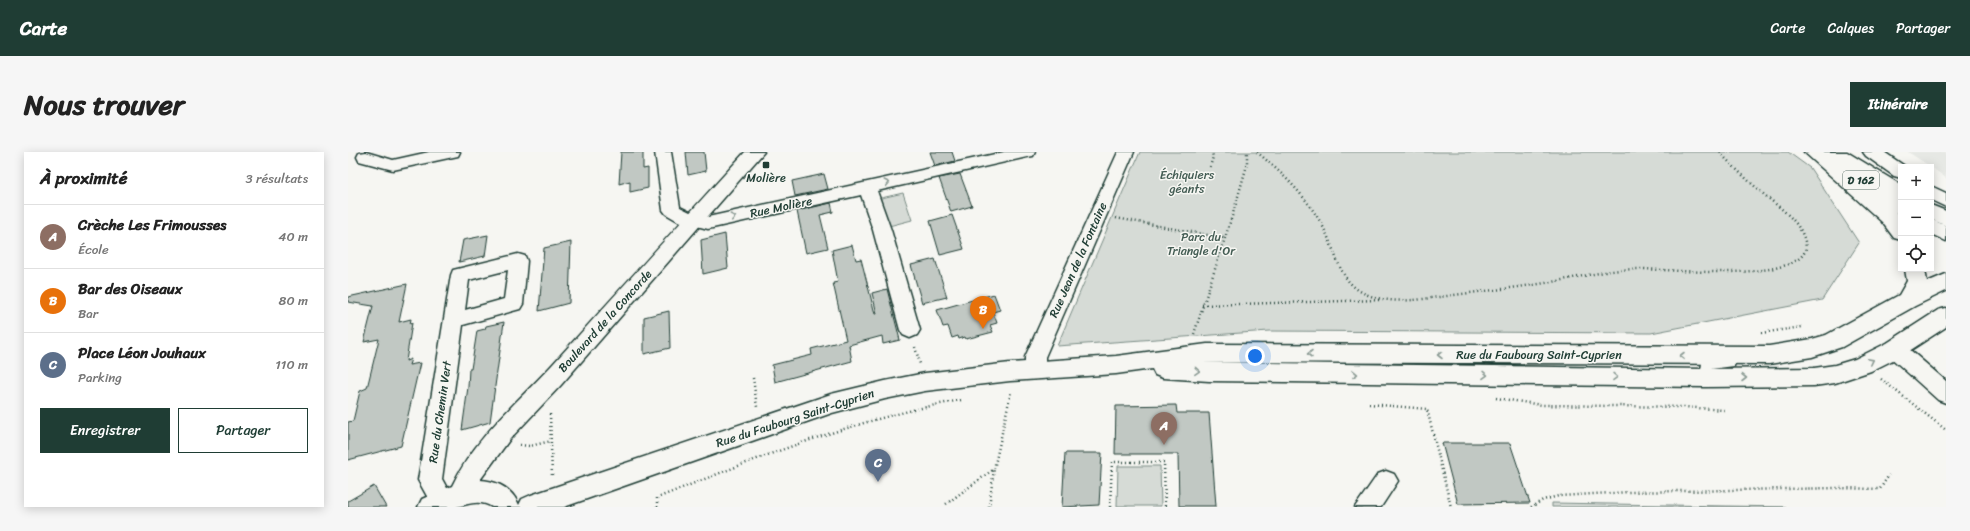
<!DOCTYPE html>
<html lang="fr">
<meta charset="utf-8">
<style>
:root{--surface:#fff;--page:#f6f6f6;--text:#222;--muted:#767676;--line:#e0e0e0;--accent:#1f3d34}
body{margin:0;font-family:Sriracha,sans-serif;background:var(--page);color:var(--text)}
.controls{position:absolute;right:12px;top:12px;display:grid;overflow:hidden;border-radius:0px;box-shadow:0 2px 10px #0003}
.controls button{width:36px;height:36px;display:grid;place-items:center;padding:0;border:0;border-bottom:1px solid var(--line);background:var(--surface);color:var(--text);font:20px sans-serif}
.you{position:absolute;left:907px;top:204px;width:14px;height:14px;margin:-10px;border:3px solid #fff;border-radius:50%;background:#1a73e8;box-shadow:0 0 0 6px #1a73e833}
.badge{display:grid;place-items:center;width:26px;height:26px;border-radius:50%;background:var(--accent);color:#fff;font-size:13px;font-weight:700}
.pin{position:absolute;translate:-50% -33px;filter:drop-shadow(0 1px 2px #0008)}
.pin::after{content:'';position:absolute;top:21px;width:14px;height:12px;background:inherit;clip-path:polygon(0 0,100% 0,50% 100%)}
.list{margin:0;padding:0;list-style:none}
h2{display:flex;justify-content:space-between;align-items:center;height:52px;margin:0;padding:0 16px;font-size:17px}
h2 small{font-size:13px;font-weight:400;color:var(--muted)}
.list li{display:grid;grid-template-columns:26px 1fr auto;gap:12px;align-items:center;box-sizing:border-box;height:64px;padding:0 16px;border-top:1px solid var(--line)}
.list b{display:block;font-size:15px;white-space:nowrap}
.list p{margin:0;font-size:13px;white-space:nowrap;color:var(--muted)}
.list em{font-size:13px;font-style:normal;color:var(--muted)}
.actions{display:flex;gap:8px;padding:12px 16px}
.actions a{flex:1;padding:9px 0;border:1px solid var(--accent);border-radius:0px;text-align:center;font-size:14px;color:var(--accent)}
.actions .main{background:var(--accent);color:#fff}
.icon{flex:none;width:22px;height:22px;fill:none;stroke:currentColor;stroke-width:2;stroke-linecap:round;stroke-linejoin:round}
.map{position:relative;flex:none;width:1598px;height:355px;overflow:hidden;border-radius:0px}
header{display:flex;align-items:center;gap:24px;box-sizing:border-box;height:56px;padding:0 20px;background:var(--accent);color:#fff}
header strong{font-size:19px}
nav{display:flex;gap:22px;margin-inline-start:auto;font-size:14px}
.intro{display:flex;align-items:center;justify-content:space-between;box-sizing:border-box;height:96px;padding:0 24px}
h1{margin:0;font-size:28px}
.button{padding:10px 18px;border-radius:0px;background:var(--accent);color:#fff;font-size:14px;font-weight:700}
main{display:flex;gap:24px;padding:0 24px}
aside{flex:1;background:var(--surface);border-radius:0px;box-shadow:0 2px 10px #0003}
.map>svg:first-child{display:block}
.built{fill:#e6e8e4}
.green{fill:#d6dbd6;stroke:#7a8c85}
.building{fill:#c1c8c3;stroke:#1f3d34}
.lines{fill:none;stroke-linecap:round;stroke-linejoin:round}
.lane-casing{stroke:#1f3d34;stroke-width:3}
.street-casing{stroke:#1f3d34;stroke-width:3}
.secondary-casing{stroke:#1f3d34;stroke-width:3}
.primary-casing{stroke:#1f3d34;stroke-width:3}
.path{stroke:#1f3d34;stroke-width:2.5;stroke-dasharray:1 3;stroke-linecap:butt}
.lane{fill:#f6f6f2;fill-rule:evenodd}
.street{fill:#f6f6f2;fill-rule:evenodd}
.secondary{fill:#f6f6f2;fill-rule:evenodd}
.primary{fill:#f6f6f2;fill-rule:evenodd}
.oneway{stroke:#8a9a93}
.poi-dot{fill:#1f3d34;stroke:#f6f6f2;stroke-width:1.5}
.labels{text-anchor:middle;stroke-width:3;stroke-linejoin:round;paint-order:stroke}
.shield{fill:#f6f6f2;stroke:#60746d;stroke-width:1}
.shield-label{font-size:11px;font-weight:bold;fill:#1f3d34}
.park-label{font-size:12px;fill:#445d54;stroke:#f6f6f2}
.poi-label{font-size:12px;fill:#1f3d34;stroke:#f6f6f2}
.street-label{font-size:12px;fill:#1f3d34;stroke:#f6f6f2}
</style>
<header>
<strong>Carte</strong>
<nav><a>Carte</a><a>Calques</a><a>Partager</a></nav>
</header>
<div class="intro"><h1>Nous trouver</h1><a class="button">Itinéraire</a></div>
<main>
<aside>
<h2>À proximité<small>3 résultats</small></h2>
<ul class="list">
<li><span class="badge" style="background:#8d6e63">A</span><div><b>Crèche Les Frimousses</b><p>École</p></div><em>40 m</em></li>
<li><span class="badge" style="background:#e8710a">B</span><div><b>Bar des Oiseaux</b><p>Bar</p></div><em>80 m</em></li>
<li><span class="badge" style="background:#5c6f8a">C</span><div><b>Place Léon Jouhaux</b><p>Parking</p></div><em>110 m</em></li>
</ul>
<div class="actions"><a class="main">Enregistrer</a><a>Partager</a></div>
</aside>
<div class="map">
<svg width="1598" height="355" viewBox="0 0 1598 355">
<rect width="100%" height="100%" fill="#f6f6f2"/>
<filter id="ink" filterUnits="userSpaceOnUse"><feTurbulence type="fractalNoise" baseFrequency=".025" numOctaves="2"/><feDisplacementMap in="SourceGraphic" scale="8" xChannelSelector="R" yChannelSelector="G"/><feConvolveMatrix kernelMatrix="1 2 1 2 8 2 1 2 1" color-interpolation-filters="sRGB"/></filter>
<g filter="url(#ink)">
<path class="built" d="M1560,0H1598V26L1583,15Z"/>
<path class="green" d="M792,0H1440L1462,16L1511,91L1474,148L1303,181L921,179L709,194Z
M555,41L564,68L537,75L529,47Z
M770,314H812L813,354H769Z
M1204,351L1438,355H1204Z"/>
<path class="building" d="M273,0H295V17L300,16V36L282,40V29L271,32Z
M338,0H356L358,19L340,23Z
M582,0H604L607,9L587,14Z
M476,22L480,37L447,44L444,29Z
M612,22L624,54L603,60L591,26Z
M483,51L485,60L472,63L480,96L458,101L449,59Z
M604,63L616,97L592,103L582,69Z
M377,82L380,116L355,122L353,88Z
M140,83L137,104L111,110L115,88Z
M223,90L221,151L191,159L196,96Z
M504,93L508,108L513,107L527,162H529L524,141L539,137L552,188L535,192L534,184L501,193L504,209L427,230L424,213L464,203L463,197L498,188L485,131L490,130L484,98Z
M587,107L599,145L574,151L563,113Z
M59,132L51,170L63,167L62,172L64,171L58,209L63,207L61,213L72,211L53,294L0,308V270L5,269L12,239L19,236L31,187L16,190L25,154L0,150V145Z
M646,142L652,158L645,160L649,171L642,173L645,180L618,187L617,185L611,187L610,184L604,186L600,174L595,175L589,158Z
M321,159L322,196L296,202V165Z
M156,170L142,270L114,278L120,235L121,217H123L129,179L137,177L138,174Z
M828,253L829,261H861L868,354H831L830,302H767L768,254Z
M1094,291H1162L1182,351L1110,352Z
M717,301H754L751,353L714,355Z
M26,334L38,355H0V349Z"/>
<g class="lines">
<defs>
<path id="lane" d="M1382,207L1386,208L1387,211L1386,214L1363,217L1361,229H1353L1352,226L1354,211Z"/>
<path id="street" d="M18,0L45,8L81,0H112L110,4L45,18L11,9L9,5L11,1Z
M307,0H323L332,55L342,60L360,65L656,0H687L685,4L679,5L529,39L543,78L572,178L569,183L562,186L555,183L552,178L525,78L513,43L360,77L330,69L318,62L315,58Z
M770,0H786L697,205V218L694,224L687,226L680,224L677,218V205Z
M170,102L177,104L179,109L175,152L172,157L115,173L94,327L106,349L103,355H85L70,328L103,123L105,118ZM160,118L156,147L117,158L121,128Z
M1547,189L1554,191L1598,229V251L1590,248L1540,203L1537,197L1540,191Z
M1038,319L1046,322L1050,329L1033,355H1007L1030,322Z"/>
<path id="secondary" d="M397,0H416L213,233L162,287L132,328C150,329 164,337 171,353L174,347L183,343L483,242L537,229L577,221L662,211L768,204L859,192L1421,194L1464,187L1478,183L1551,143L1559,129L1557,117H1577L1579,130L1598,122V139L1567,154L1494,195L1464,205L1421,212L853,210L1357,217L1466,216L1487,213L1507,207L1539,191L1590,158L1598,156V175L1555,203L1523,219L1487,231L1466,234L1357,235L861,229L815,226L807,223L804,217L768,222L662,229L577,239L537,247L484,261L216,355H144C132,347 120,352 108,355C96,355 82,355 70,355L74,347L104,334C127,285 168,252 204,213C268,142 332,71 397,0Z
M1456,0H1476L1478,2L1477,0H1499L1553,33V48L1546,46L1485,7L1548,60L1553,67V88L1546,86L1534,70Z
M1583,53L1598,59V74L1583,67Z"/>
<path id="primary" d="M1465,0H1486L1553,46V61L1546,60L1468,4Z
M1515,0H1536L1558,15H1553V26L1546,24L1518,4Z
M1583,34L1598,41V55L1583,48Z
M1583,67L1598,74V89L1583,82Z"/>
</defs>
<use href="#lane" class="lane-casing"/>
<use href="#street" class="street-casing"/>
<use href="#secondary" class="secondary-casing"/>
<use href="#primary" class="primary-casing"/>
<path class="path" d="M909,0C929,17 949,35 964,57C971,67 977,77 981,88C991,110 994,133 1020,143C1045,153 1073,147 1099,144C1134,139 1169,136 1203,130C1233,125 1262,117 1292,117C1321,117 1451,132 1458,96C1456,69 1429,55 1411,38C1397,26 1384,13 1371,0
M862,15L865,5L864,0
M768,66L876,86
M854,153L1032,148
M1413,181L1454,175
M846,182L887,55L899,13V0
M567,195L572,212
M405,226L409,255
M1533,227L1598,278
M1148,246L1194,253L1336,255L1376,258
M1021,252L1079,257L1103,355
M202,262L204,325
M172,293L182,294L203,289
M598,352L646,317L663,240
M309,355V346C409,306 507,267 613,248
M641,355L646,317
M762,355L764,310H816L817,355
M1183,355L1195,348L1211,344L1281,340L1490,336L1532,337L1541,323"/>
<use href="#lane" class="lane"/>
<use href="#street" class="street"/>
<use href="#secondary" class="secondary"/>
<use href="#primary" class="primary"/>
</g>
<defs><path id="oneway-chevron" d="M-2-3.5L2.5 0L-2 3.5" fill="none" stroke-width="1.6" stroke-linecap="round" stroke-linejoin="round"/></defs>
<g class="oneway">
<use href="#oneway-chevron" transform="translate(539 31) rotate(-14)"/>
<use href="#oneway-chevron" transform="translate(385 65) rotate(-12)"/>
<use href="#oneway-chevron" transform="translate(962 202) rotate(-180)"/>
<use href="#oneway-chevron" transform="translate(1092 203) rotate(-180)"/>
<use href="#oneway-chevron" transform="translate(1334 204) rotate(-180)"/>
<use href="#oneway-chevron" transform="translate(1523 209) rotate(-27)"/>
<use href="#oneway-chevron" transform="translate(849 219) rotate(4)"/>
<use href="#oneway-chevron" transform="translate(1007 222) rotate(1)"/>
<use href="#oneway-chevron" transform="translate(1137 223) rotate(1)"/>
<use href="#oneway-chevron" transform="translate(1267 225) rotate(1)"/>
<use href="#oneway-chevron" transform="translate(1396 226)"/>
</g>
</g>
<rect class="poi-dot" x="414" y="9" width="8" height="8" rx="2"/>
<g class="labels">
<rect class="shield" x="1495" y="19" width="36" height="18" rx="3"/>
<g class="shield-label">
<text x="1513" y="32">D 162</text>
</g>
<g class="park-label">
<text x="839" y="27">Échiquiers<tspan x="839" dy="14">géants</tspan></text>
<text x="853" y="89">Parc du<tspan x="853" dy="14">Triangle d'Or</tspan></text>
</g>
<g class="poi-label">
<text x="418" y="30">Molière</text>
</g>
<g class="street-label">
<text transform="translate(433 55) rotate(-12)" y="4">Rue Molière</text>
<text transform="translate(730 108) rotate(-66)" y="4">Rue Jean de la Fontaine</text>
<text transform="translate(257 169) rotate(-48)" y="4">Boulevard de la Concorde</text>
<text x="1191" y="207">Rue du Faubourg Saint-Cyprien</text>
<text transform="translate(92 260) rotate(-82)" y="4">Rue du Chemin Vert</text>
<text transform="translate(447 266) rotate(-18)" y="4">Rue du Faubourg Saint-Cyprien</text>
</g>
</g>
</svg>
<div class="controls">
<button>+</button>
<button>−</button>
<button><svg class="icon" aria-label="locate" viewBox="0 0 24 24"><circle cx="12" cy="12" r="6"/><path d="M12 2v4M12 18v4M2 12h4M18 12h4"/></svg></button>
</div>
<div class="you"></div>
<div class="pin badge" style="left:816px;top:293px;background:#8d6e63">A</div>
<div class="pin badge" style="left:635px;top:177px;background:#e8710a">B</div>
<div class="pin badge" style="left:530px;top:330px;background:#5c6f8a">C</div>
</div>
</main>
